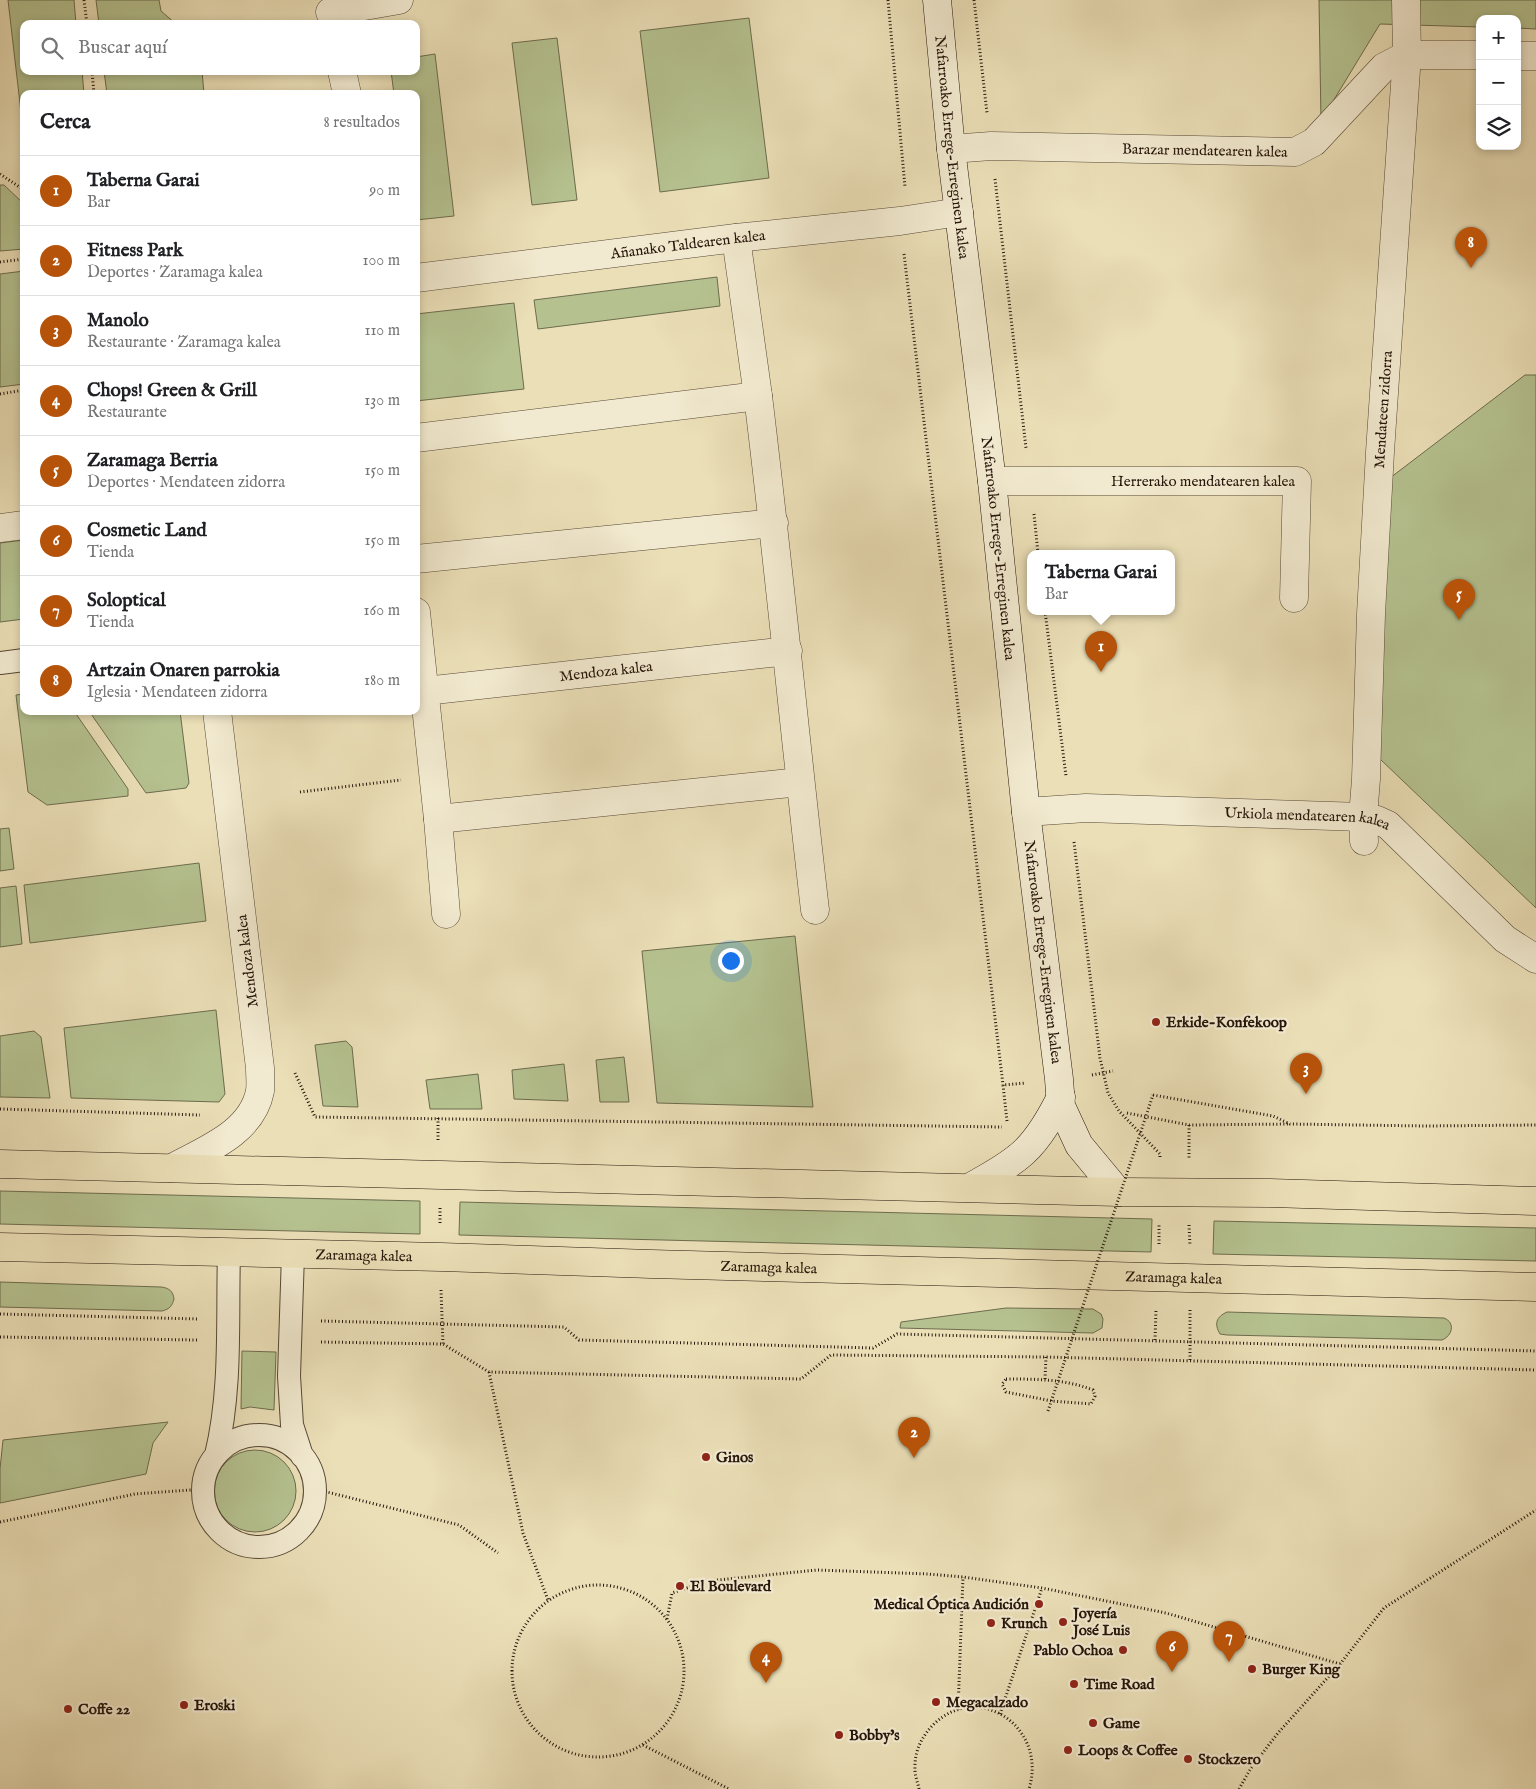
<!DOCTYPE html>
<html lang="es">
<meta charset="utf-8">
<style>
:root{--surface:#fff;--page:#f2f2f2;--text:#202124;--muted:#757577;--line:#e0e0e0;--accent:#b45309}
body{margin:0;font-family:"IM FELL English",serif;background:var(--page);color:var(--text)}
.controls{position:absolute;right:15px;top:15px;display:grid;overflow:hidden;border-radius:10px;box-shadow:0 2px 8px #0003}
.controls button{width:45px;height:45px;display:grid;place-items:center;padding:0;border:0;border-bottom:1px solid var(--line);background:var(--surface);color:var(--text);font:25px sans-serif}
.you{position:absolute;left:730px;top:960px;width:18px;height:18px;margin:-12px;border:4px solid #fff;border-radius:50%;background:#1a73e8;box-shadow:0 0 0 8px #1a73e833}
.badge{display:grid;place-items:center;width:32px;height:32px;border-radius:50%;background:var(--accent);color:#fff;font-size:16px;font-weight:700}
.pin{position:absolute;translate:-50% -41px;filter:drop-shadow(0 1px 2px #0008)}
.pin::after{content:'';position:absolute;top:26px;width:18px;height:15px;background:inherit;clip-path:polygon(0 0,100% 0,50% 100%)}
.popup{position:absolute;left:1027px;top:550px;width:148px;height:65px;box-sizing:border-box;display:grid;place-content:center;border-radius:10px;background:var(--surface);filter:drop-shadow(0 1px 4px #0005);font-size:16px;white-space:nowrap;color:var(--muted)}
.popup b{font-size:19px;color:var(--text)}
.popup::after{content:'';position:absolute;left:50%;top:100%;margin-left:-10px;border:10px solid transparent;border-top-color:var(--surface)}
.list{margin:0;padding:0;list-style:none}
h2{display:flex;justify-content:space-between;align-items:center;height:65px;margin:0;padding:0 20px;font-size:21px}
h2 small{font-size:16px;font-weight:400;color:var(--muted)}
.list li{display:grid;grid-template-columns:32px 1fr auto;gap:15px;align-items:center;box-sizing:border-box;height:70px;padding:0 20px;border-top:1px solid var(--line)}
.list b{display:block;font-size:19px;white-space:nowrap}
.list p{margin:0;font-size:16px;white-space:nowrap;color:var(--muted)}
.list em{font-size:16px;font-style:normal;color:var(--muted)}
.icon{flex:none;width:28px;height:28px;fill:none;stroke:currentColor;stroke-width:2;stroke-linecap:round;stroke-linejoin:round}
.map{position:relative;flex:none;width:1536px;height:1789px;overflow:hidden}
.search{position:absolute;background:var(--surface);box-shadow:0 2px 8px #0003;left:20px;top:20px;width:400px;height:55px;display:flex;align-items:center;gap:12px;box-sizing:border-box;padding:0 18px;border-radius:10px;color:var(--muted);font-size:19px}
.panel{position:absolute;background:var(--surface);box-shadow:0 2px 8px #0003;left:20px;top:90px;width:400px;height:625px;border-radius:10px}
.map>svg:first-child{display:block}
.green{fill:#b5c290;stroke:#6d6c4d}
.lines{fill:none;stroke-linecap:round;stroke-linejoin:round}
.lane-casing{stroke:#564835;stroke-width:24}
.street-casing{stroke:#564835;stroke-width:29}
.secondary-casing{stroke:#25150a;stroke-width:29}
.primary-casing{stroke:#25150a;stroke-width:29}
.path{stroke:#25150a;stroke-width:3;stroke-dasharray:1 2.5;stroke-linecap:butt}
.lane{stroke:#f2ead0;stroke-width:22}
.street{stroke:#f2ead0;stroke-width:28}
.secondary{stroke:#f2ead0;stroke-width:28}
.primary{stroke:#ebdfb7;stroke-width:28}
.path-bridge{stroke:#25150a;stroke-width:3;stroke-dasharray:1 2.5;stroke-linecap:butt}
.poi-dot{fill:#8f2418;stroke:#f2ead0;stroke-width:2}
.labels{text-anchor:middle;stroke-width:4.5;stroke-linejoin:round;paint-order:stroke}
.street-label{font-size:15px;fill:#25150a;stroke:#f2ead0}
.poi-label{font-size:15px;font-weight:bold;fill:#25150a;stroke:#f2ead0;text-anchor:start}
</style>
<div class="map">
<svg width="1536" height="1789" viewBox="0 0 1536 1789">
<rect width="100%" height="100%" fill="#ebdfb7"/>
<filter id="stains"><feTurbulence type="fractalNoise" baseFrequency=".004" numOctaves="4"/><feColorMatrix values="0 0 0 0 .2 0 0 0 0 .09 0 0 0 0 .02 0 0 0 .5 -.17"/></filter>
<radialGradient id="worn" r=".72"><stop offset=".6" stop-color="#630" stop-opacity="0"/><stop offset="1" stop-color="#630" stop-opacity=".3"/></radialGradient>
<path class="green" d="M8,0H74L76,24H24V71H82L84,94H24V138Z
M96,0H159L161,11L176,24H99Z
M1319,0H1536V29L1517,28V19H1480V27L1380,24L1321,121Z
M749,18L769,178L660,192L640,31Z
M557,38L577,200L532,205L512,43Z
M435,54L454,216L416,220V94H394L391,71H416V57Z
M104,71H202L204,94H107Z
M4,185L24,204V249L0,251V185Z
M24,271V384L0,387V274Z
M717,277L720,306L538,329L534,300Z
M514,303L524,389L416,401V314Z
M1525,375H1536V908L1380,759L1386,481Z
M24,540V619L0,622V543Z
M24,694V711H74L128,789V796L47,805L28,792L16,695Z
M89,711H180L189,783L186,788L146,793Z
M9,828L14,869L0,871V829Z
M199,863L206,921L30,943L24,885Z
M16,886L22,944L0,947V888Z
M795,936L813,1107L657,1103L642,951Z
M216,1010L225,1094L219,1102L71,1098L64,1028Z
M34,1031L41,1037L50,1098L0,1097V1036Z
M346,1041L352,1047L358,1107L323,1106L315,1045Z
M624,1057L629,1102H600L596,1060Z
M564,1064L568,1101L514,1099L512,1070Z
M478,1074L482,1109H430L426,1080Z
M0,1191L420,1201V1234L0,1224Z
M460,1202L1152,1219L1151,1252L459,1235Z
M1214,1221L1536,1228V1261L1213,1254Z
M0,1282L161,1287C169,1288 173,1291 174,1299C172,1306 170,1309 162,1311L0,1307Z
M1006,1308L1093,1309L1101,1314L1103,1319L1102,1328L1093,1333L900,1328L901,1322Z
M1227,1312L1444,1318C1456,1323 1452,1336 1442,1340L1227,1335L1220,1334C1214,1324 1216,1317 1227,1312Z
M242,1351L276,1352L274,1410L250,1407L241,1409Z
M168,1422L153,1443L146,1474L0,1503V1469L3,1440Z
M214 1491a41 41 0 1 1 82 0a41 41 0 1 1-82 0Z"/>
<g class="lines">
<defs>
<path id="lane" d="M0,663L24,660
M293,1254L289,1376L292,1425L302,1456
M203 1491a56 56 0 1 1 112 0a56 56 0 1 1-112 0Z
M216,1455C232,1389 227,1319 229,1252"/>
<g id="street">
<path d="M330,12L399,0"/>
<path d="M1517,56H1536"/>
<path d="M342,71L347,94"/>
<path id="s1" d="M951,149L991,146L1295,152L1314,142L1384,67L1407,55H1480"/>
<path id="s2" d="M416,278L736,238L900,221L959,212"/>
<path d="M758,396C779,567 795,739 815,910"/>
<path d="M416,438L758,396L736,238"/>
<path id="s3" d="M992,481H1297L1294,598"/>
<path d="M0,528L24,525"/>
<path d="M416,559L774,523"/>
<path d="M416,612L438,819L446,914"/>
<path id="s4" d="M425,691L788,651"/>
<path id="s5" d="M1026,812L1086,808L1363,817L1377,820L1388,825L1505,939L1536,959"/>
<path d="M438,819L800,782"/>
<path id="s6" d="M1364,841L1363,817L1366,779L1371,614L1380,452L1407,55L1406,0"/>
<path d="M172,1168C205,1150 252,1133 260,1091C261,1084 260,1075 260,1068L217,711"/>
</g>
<g id="secondary">
<path id="s7" d="M937,0L951,149L992,481L1026,812L1059,1079L1061,1106L1079,1145L1118,1192"/>
<path d="M971,1187C989,1176 1008,1167 1024,1152C1040,1137 1051,1117 1061,1097"/>
</g>
<g id="primary">
<path d="M0,1164L1118,1192L1270,1193L1536,1201"/>
<path id="s8" d="M0,1247L441,1257L651,1264L1536,1287"/>
</g>
</defs>
<use href="#lane" class="lane-casing"/>
<use href="#street" class="street-casing"/>
<use href="#secondary" class="secondary-casing"/>
<use href="#primary" class="primary-casing"/>
<path class="path" d="M84,0L87,24
M888,0L905,187
M974,0L987,113
M92,71L94,94
M0,174L24,190
M995,179L1026,448
M904,254L1003,1085
M0,262L24,259
M0,394L24,390
M1034,514L1038,553
M1045,611L1066,776
M300,792L401,780
M1074,842L1100,1058L1108,1093L1119,1111L1160,1154V1159
M295,1073L315,1117L1002,1127
M1092,1075L1113,1071
M1153,1095L1273,1116L1290,1124L1425,1126L1536,1125
M0,1109L200,1115
M1127,1113L1189,1125L1290,1124
M438,1118V1141
M1007,1121L1003,1085L1026,1083
M1189,1125V1159
M440,1208V1224
M1189,1225L1190,1246
M1159,1244V1225
M441,1290L443,1344
M0,1314L199,1319
M321,1321L564,1327L579,1340L873,1348L897,1334L1536,1351
M0,1337L197,1340
M1155,1340L1156,1310
M321,1342L443,1344L489,1372L801,1379L831,1355L1046,1357L1536,1370
M1190,1360V1310
M489,1372L523,1533L548,1600
M1006,1379C1036,1379 1065,1379 1093,1390L1095,1396L1091,1404L1052,1401L1006,1392L1002,1384Z
M1045,1379L1046,1357
M315,1489L459,1525L498,1553
M0,1522L135,1494L203,1489
M512 1671a86 86 0 1 1 172 0a86 86 0 1 1-172 0Z
M667,1619L672,1593L708,1581L817,1570L928,1574L963,1577L1042,1588L1166,1613L1340,1664
M958,1710L963,1577
M1000,1714L1042,1588
M643,1745L729,1789
M919,1789C918,1783 915,1776 915,1770C914,1753 921,1737 933,1725C978,1680 1048,1727 1029,1789
M1239,1789L1251,1768L1278,1733L1340,1664L1384,1608L1536,1510"/>
<use href="#lane" class="lane"/>
<use href="#street" class="street"/>
<use href="#secondary" class="secondary"/>
<use href="#primary" class="primary"/>
<path class="path-bridge" d="M1048,1411L1153,1095"/>
</g>
<g class="poi-dot">
<circle cx="1156" cy="1022" r="5"/>
<circle cx="706" cy="1457" r="5"/>
<circle cx="680" cy="1586" r="5"/>
<circle cx="1039" cy="1604" r="5"/>
<circle cx="1063" cy="1622" r="5"/>
<circle cx="991" cy="1623" r="5"/>
<circle cx="1123" cy="1650" r="5"/>
<circle cx="1252" cy="1669" r="5"/>
<circle cx="1074" cy="1684" r="5"/>
<circle cx="936" cy="1702" r="5"/>
<circle cx="184" cy="1705" r="5"/>
<circle cx="68" cy="1709" r="5"/>
<circle cx="1093" cy="1723" r="5"/>
<circle cx="839" cy="1735" r="5"/>
<circle cx="1068" cy="1750" r="5"/>
<circle cx="1188" cy="1759" r="5"/>
</g>
<g class="labels">
<g class="street-label">
<text dy="5" stroke="none"><textPath href="#s7" startOffset="148">Nafarroako Errege-Erreginen kalea</textPath></text>
<text dy="5" stroke="none"><textPath href="#s1" startOffset="254">Barazar mendatearen kalea</textPath></text>
<text dy="5" stroke="none"><textPath href="#s2" startOffset="274">Añanako Taldearen kalea</textPath></text>
<text dy="5" stroke="none"><textPath href="#s6" startOffset="432">Mendateen zidorra</textPath></text>
<text dy="5" stroke="none"><textPath href="#s3" startOffset="211">Herrerako mendatearen kalea</textPath></text>
<text dy="5" stroke="none"><textPath href="#s7" startOffset="552">Nafarroako Errege-Erreginen kalea</textPath></text>
<text dy="5" stroke="none"><textPath href="#s4" startOffset="182">Mendoza kalea</textPath></text>
<text dy="5" stroke="none"><textPath href="#s5" startOffset="282">Urkiola mendatearen kalea</textPath></text>
<text dy="5" stroke="none"><textPath href="#s7" startOffset="958">Nafarroako Errege-Erreginen kalea</textPath></text>
<text transform="translate(247 961) rotate(-97)" y="5">Mendoza kalea</text>
<text dy="5" stroke="none"><textPath href="#s8" startOffset="364">Zaramaga kalea</textPath></text>
<text dy="5" stroke="none"><textPath href="#s8" startOffset="769">Zaramaga kalea</textPath></text>
<text dy="5" stroke="none"><textPath href="#s8" startOffset="1174">Zaramaga kalea</textPath></text>
</g>
<g class="poi-label">
<text x="1166" y="1027">Erkide-Konfekoop</text>
<text x="716" y="1462">Ginos</text>
<text x="690" y="1591">El Boulevard</text>
<text x="1029" y="1609" text-anchor="end">Medical Óptica Audición</text>
<text x="1073" y="1618">Joyería<tspan x="1073" dy="17">José Luis</tspan></text>
<text x="1001" y="1628">Krunch</text>
<text x="1113" y="1655" text-anchor="end">Pablo Ochoa</text>
<text x="1262" y="1674">Burger King</text>
<text x="1084" y="1689">Time Road</text>
<text x="946" y="1707">Megacalzado</text>
<text x="194" y="1710">Eroski</text>
<text x="78" y="1714">Coffe 22</text>
<text x="1103" y="1728">Game</text>
<text x="849" y="1740">Bobby's</text>
<text x="1078" y="1755">Loops &amp; Coffee</text>
<text x="1198" y="1764">Stockzero</text>
</g>
</g>
<rect width="100%" height="100%" filter="url(#stains)"/>
<rect width="100%" height="100%" fill="url(#worn)"/>
</svg>
<div class="controls">
<button>+</button>
<button>−</button>
<button><svg class="icon" aria-label="layers" viewBox="0 0 24 24"><path d="M12 4l9 5-9 5-9-5zM3 14l9 5 9-5"/></svg></button>
</div>
<div class="you"></div>
<div class="pin badge" style="left:1101px;top:672px">1</div>
<div class="popup"><b>Taberna Garai</b>Bar</div>
<div class="pin badge" style="left:914px;top:1458px">2</div>
<div class="pin badge" style="left:1306px;top:1094px">3</div>
<div class="pin badge" style="left:766px;top:1683px">4</div>
<div class="pin badge" style="left:1459px;top:620px">5</div>
<div class="pin badge" style="left:1172px;top:1672px">6</div>
<div class="pin badge" style="left:1229px;top:1662px">7</div>
<div class="pin badge" style="left:1471px;top:268px">8</div>
<div class="search"><svg class="icon" aria-label="search" viewBox="0 0 24 24"><circle cx="10" cy="10" r="6"/><path d="M15 15l6 6"/></svg>Buscar aquí</div>
<section class="panel">
<h2>Cerca<small>8 resultados</small></h2>
<ul class="list">
<li><span class="badge">1</span><div><b>Taberna Garai</b><p>Bar</p></div><em>90 m</em></li>
<li><span class="badge">2</span><div><b>Fitness Park</b><p>Deportes · Zaramaga kalea</p></div><em>100 m</em></li>
<li><span class="badge">3</span><div><b>Manolo</b><p>Restaurante · Zaramaga kalea</p></div><em>110 m</em></li>
<li><span class="badge">4</span><div><b>Chops! Green &amp; Grill</b><p>Restaurante</p></div><em>130 m</em></li>
<li><span class="badge">5</span><div><b>Zaramaga Berria</b><p>Deportes · Mendateen zidorra</p></div><em>150 m</em></li>
<li><span class="badge">6</span><div><b>Cosmetic Land</b><p>Tienda</p></div><em>150 m</em></li>
<li><span class="badge">7</span><div><b>Soloptical</b><p>Tienda</p></div><em>160 m</em></li>
<li><span class="badge">8</span><div><b>Artzain Onaren parrokia</b><p>Iglesia · Mendateen zidorra</p></div><em>180 m</em></li>
</ul>
</section>
</div>
